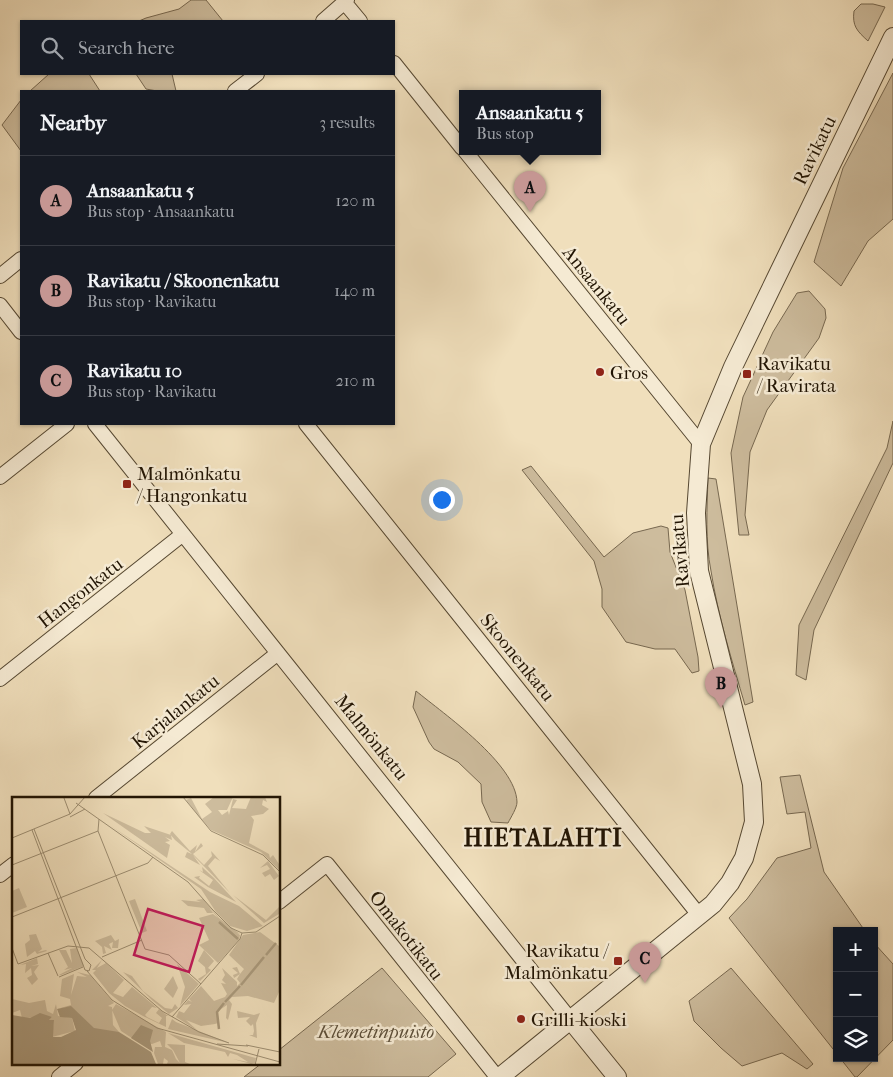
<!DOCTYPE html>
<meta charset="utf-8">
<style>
:root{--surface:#171b24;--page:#242831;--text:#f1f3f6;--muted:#9ea1a6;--line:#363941;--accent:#c59692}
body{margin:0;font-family:"IM FELL French Canon",serif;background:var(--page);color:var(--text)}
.controls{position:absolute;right:15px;bottom:15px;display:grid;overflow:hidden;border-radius:0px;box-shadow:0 1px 4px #0004}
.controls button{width:45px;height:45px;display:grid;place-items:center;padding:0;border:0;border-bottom:1px solid var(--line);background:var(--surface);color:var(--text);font:25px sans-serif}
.you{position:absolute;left:441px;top:499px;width:18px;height:18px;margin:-12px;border:4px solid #fff;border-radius:50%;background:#1a73e8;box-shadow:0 0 0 8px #1a73e833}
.badge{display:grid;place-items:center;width:32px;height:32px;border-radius:50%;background:var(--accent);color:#111;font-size:16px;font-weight:700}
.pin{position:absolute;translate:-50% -41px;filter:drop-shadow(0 1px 2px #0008)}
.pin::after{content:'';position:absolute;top:26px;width:18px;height:15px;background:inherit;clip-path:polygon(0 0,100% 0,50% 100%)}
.popup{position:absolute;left:459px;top:90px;width:142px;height:65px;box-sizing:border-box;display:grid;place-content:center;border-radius:0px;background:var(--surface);filter:drop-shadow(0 1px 4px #0005);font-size:16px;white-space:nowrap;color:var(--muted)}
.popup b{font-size:19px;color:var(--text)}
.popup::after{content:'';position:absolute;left:50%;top:100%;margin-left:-10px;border:10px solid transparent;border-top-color:var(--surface)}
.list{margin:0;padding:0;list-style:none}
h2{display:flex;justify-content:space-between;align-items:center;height:65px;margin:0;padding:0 20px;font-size:21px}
h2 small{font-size:16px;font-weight:400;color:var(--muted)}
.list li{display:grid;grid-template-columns:32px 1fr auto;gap:15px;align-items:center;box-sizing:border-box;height:90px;padding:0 20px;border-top:1px solid var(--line)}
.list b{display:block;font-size:19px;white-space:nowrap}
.list p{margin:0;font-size:16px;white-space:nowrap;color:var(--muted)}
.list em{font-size:16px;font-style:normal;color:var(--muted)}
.icon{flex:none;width:28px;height:28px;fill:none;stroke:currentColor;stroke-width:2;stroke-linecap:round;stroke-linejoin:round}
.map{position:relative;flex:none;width:893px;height:1077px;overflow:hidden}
.search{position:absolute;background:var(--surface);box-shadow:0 1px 4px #0004;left:20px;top:20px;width:375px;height:55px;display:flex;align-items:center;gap:12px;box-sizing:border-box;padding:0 18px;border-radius:0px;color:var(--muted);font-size:19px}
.panel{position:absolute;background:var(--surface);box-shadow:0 1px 4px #0004;left:20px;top:90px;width:375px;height:335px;border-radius:0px}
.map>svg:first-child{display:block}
.green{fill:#cdbc9d;stroke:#776850}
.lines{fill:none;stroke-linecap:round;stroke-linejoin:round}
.minor-casing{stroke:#554731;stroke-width:16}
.tertiary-casing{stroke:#554731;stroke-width:20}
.minor{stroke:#f5ead3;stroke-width:14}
.tertiary{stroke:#f5ead3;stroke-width:18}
.poi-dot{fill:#8f2418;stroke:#f5ead3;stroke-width:2}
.labels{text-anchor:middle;stroke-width:5;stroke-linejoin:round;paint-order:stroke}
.street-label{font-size:19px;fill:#211403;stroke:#f5ead3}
.poi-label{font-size:19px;fill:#211403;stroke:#f5ead3;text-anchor:start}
.park-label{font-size:19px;font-style:italic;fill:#5d4f39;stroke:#f5ead3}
.district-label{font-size:24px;font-weight:bold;letter-spacing:1px;fill:#211403;stroke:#f5ead3}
.inset-river{fill:none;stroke:#aa9a7d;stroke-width:2.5}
.inset-road{fill:none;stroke:#9d8e72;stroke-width:1}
.view{fill:#c2185b;fill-opacity:0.15;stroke:#c2185b;stroke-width:2.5}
.inset-edge{fill:none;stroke:#211403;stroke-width:2.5}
</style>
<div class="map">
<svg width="893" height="1077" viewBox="0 0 893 1077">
<rect width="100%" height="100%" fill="#f0dfbc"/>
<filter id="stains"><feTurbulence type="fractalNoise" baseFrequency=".004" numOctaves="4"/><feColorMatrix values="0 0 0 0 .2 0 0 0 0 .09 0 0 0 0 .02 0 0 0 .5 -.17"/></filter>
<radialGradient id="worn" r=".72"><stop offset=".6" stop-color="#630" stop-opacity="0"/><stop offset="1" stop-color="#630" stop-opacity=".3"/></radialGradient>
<path class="green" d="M191,0H206L223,21H139L146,18L179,9Z
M861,4H873L885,7L868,41C857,31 852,26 854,11Z
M893,73V219L868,241L841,286L814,262L843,168Z
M49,74H89L100,91H30Z
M136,74H172L176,91H157L146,89Z
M21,100V151L2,125Z
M809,291L825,309L826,318L819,338L767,410L750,452L745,515L749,535H739L731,453L743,397L773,332L797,293Z
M893,421V463L814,630L806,680L796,675L799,625L887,448Z
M531,466L604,557L633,533L661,526L668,528L670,552L685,590L698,657L699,671L692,673L675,649H655L626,642L602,607V589L594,561L522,470Z
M708,478L716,479L753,702L745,705C732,661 718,616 711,571C705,541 707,508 708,478Z
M416,691C444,714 516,764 517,802C517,808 511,817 508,823L491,822L482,802L481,784L458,762L434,749L429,742L413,707Z
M800,775L824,872L865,931H837V1054L729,918L747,899L777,858L811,848L805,812L787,814L780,777Z
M874,943L893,964V1040L857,1077H855L840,1058H874Z
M382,968L456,1054L428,1077H244L262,1063H279V1050Z
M731,968L813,1064L807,1069L782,1053L742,1066L721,1048L694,1021L689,1001Z"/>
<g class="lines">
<defs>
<path id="minor" d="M345,3L360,21
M323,21L347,0
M394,63L462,148
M235,91L257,74
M465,151L701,444
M0,276L21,259
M0,305L21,332
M95,424L570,1019
M306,424L699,915
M0,477L67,424
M0,679L183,534
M96,798L278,653
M0,875L14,864
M279,902L327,864L497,1077
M59,1077L76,1063"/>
<path id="tertiary" d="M570,1019L617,1077
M500,1077L713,904L730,883L744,858L754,822L752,784L699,571L696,513L701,444L733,367L893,37"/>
</defs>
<use href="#minor" class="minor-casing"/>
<use href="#tertiary" class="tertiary-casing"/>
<use href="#minor" class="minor"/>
<use href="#tertiary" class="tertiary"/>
</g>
<g class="poi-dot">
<circle cx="600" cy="372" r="5"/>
<rect x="742" y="369" width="10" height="10" rx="2.5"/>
<rect x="122" y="479" width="10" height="10" rx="2.5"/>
<rect x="613" y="956" width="10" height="10" rx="2.5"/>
<circle cx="521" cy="1019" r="5"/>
</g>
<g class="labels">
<g class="street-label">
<text transform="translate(814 150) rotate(-64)" y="7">Ravikatu</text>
<text transform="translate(597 285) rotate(51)" y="7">Ansaankatu</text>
<text transform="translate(679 551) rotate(-95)" y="7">Ravikatu</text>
<text transform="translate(80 592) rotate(-38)" y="7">Hangonkatu</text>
<text transform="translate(518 657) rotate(51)" y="7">Skoonenkatu</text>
<text transform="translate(175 711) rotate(-39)" y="7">Karjalankatu</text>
<text transform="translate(372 737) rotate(51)" y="7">Malmönkatu</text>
<text transform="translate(407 935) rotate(52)" y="7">Omakotikatu</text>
</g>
<g class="poi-label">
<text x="757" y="370">Ravikatu<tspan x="757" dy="22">/ Ravirata</tspan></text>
<text x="610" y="379">Gros</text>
<text x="137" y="480">Malmönkatu<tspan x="137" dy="22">/ Hangonkatu</tspan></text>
<text x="608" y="957" text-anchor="end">Ravikatu /<tspan x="608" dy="22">Malmönkatu</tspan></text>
<text x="531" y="1026">Grilli-kioski</text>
</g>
<g class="park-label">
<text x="376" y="1038">Klemetinpuisto</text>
</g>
<g class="district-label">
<text x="543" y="846">HIETALAHTI</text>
</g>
</g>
<g transform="translate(12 797)">
<rect width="268" height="268" fill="#f0dfbc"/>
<path d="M202,0H221L215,13H206L210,18L216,14L217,18L221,2L225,3L220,11L234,12L239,0H253L255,5L251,3L250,8L257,12L251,17L239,19L242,23L237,46L257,57L258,61L261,58L267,67V73L249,55L199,33L188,21L174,3L179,1L190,22L200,15L193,7ZM91,16L133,36H139L132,29L159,38L160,43L153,40L158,44L153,45L158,48L155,61ZM99,29L198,95L227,109L251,129L235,134L218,129L204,115L189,92ZM160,34L178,54L185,48L183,55L189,46L191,49L181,57L192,68L200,59L199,54L201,56L208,64L203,61L196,69L218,96L181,58L188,68L173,60L175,55L180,57L163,43L158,37ZM256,64L267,79L262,83L258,77L253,80L250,76L258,72L255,68L248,71ZM190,70L202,81L224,105L196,90L182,80L188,79L187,81L197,89L201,83L187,73L191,75ZM7,91L15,110L0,116V94ZM221,98L254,123L267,110V117L252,126ZM123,102L135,134L130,136L117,104ZM191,102L207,121L228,137L225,136L228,138L227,143L206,166L187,148L197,143L187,121L201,117L206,121L197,110L201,116H195L192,111L176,109L169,103L189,105L184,103ZM248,135L267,149V195L262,206L236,199L220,200L217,203L220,207L216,223L214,221L215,208L206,214V226L203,227L189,229L174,223L186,234L164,220L167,214L172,216L179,207L172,208L176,203L180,205L177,202L189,189L202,204L213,200L215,197L209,186L214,187L210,183L213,178L210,171L225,185V189L228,186L225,182L228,177L222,181L221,178L226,176L220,171L225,170L228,177L232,172L217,158L231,138ZM24,137L30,152L26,155L34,153L35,154L25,157L23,154L15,160L13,147L18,143L17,138ZM99,138L103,144L107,142L106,151H100L101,145L97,147L100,153L92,149L94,156L91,157L90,150L83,144ZM65,151L72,169L49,178H47L60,171L52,173L56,170L47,153H54L60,166L58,152ZM192,153L202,164L196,171L199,173L188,184L186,182L194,177L193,170L186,164ZM25,161L26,167L19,169L27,168L22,175L26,182L20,188L15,181L20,178L19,171L13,176L14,167L8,168ZM90,163L85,171L94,166L112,183L101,196L111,200L120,190L145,211L140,210L133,218L135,220L147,226L150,221L144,216L147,212L156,219H154V230L131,219L113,209L97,196L81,176L84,173H80ZM165,167L187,187L168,209L173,190ZM65,175L78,178L102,206L96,209L100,210L101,228L107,235L102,238L82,234L56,210L45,212L59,208L58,202L48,199L50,182L62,177L59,198L65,179L75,180ZM111,175L120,179L131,194L153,211L160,212L163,207L166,211L157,217L141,204ZM161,179L166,191L161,201L152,192ZM0,202L17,206L33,203L35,214L41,217L44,207L46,219L60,221L63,234L40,240L42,224L37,223L40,220L10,221L8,213L0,216ZM104,207L154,235L153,250L160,253L164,262L168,266L161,253L155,247L173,248V265L178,267H155L156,264L152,261L151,267H146L142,256L143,250H150L148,244L140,247L126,245L109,234L100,213ZM225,214L242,218L248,216L244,226L245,241L237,238H241L242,234L241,227L239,229L234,224L238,220L226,221ZM160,222L164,225L217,246L156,232ZM156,236L240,260L244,261L243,266L239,267L221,262L236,265L225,258L218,256L216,260L213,255L172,246Z" fill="#cdbc9d"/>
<path d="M59,209L82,231L107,235L139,255L144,267H0V218L18,221L28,216L40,220L37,223H42L41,240H49L64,233L60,221L48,220L45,212ZM129,228L141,233L138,244L141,255L119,241Z" fill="#aa9a7d"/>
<path class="inset-river" d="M207,125L226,142M254,158L264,146M229,188L252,160M213,205L228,189M207,232L205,215L212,206"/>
<path class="inset-road" d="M171,0L199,34L251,58L268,75M52,1L58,17M64,6L176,85L200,112M58,20L73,12M87,22L86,34L133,152L157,158L189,187M20,33L73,173L77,174L79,168L73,162L22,32M0,41L58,17L73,0M0,68L86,34M200,112L219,131L230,136L244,135L268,119M0,120L136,66L141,60M0,151L6,167L56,149L77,151L150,214L187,235L217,246M36,156L46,179M90,160L130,143M75,174L100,203L145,231L268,265M47,180L71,170M160,220L228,142L230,136M205,247L236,249M234,248L268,255M243,268L247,252"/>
<path class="view" d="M136,112L191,129L177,175L122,158Z"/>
<rect width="268" height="268" class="inset-edge"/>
</g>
<rect width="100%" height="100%" filter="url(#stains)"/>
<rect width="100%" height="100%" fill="url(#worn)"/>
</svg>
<div class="controls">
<button>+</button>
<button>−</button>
<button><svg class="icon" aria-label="layers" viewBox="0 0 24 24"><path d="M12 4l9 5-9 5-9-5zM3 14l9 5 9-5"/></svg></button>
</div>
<div class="you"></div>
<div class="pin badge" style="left:530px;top:212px">A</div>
<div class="popup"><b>Ansaankatu 5</b>Bus stop</div>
<div class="pin badge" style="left:721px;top:708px">B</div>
<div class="pin badge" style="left:645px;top:983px">C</div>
<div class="search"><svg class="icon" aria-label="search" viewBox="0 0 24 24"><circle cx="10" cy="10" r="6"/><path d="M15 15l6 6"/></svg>Search here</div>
<section class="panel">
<h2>Nearby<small>3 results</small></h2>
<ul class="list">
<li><span class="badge">A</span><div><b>Ansaankatu 5</b><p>Bus stop · Ansaankatu</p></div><em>120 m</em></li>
<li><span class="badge">B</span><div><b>Ravikatu / Skoonenkatu</b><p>Bus stop · Ravikatu</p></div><em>140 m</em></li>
<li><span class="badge">C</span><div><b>Ravikatu 10</b><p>Bus stop · Ravikatu</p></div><em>210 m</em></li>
</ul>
</section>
</div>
